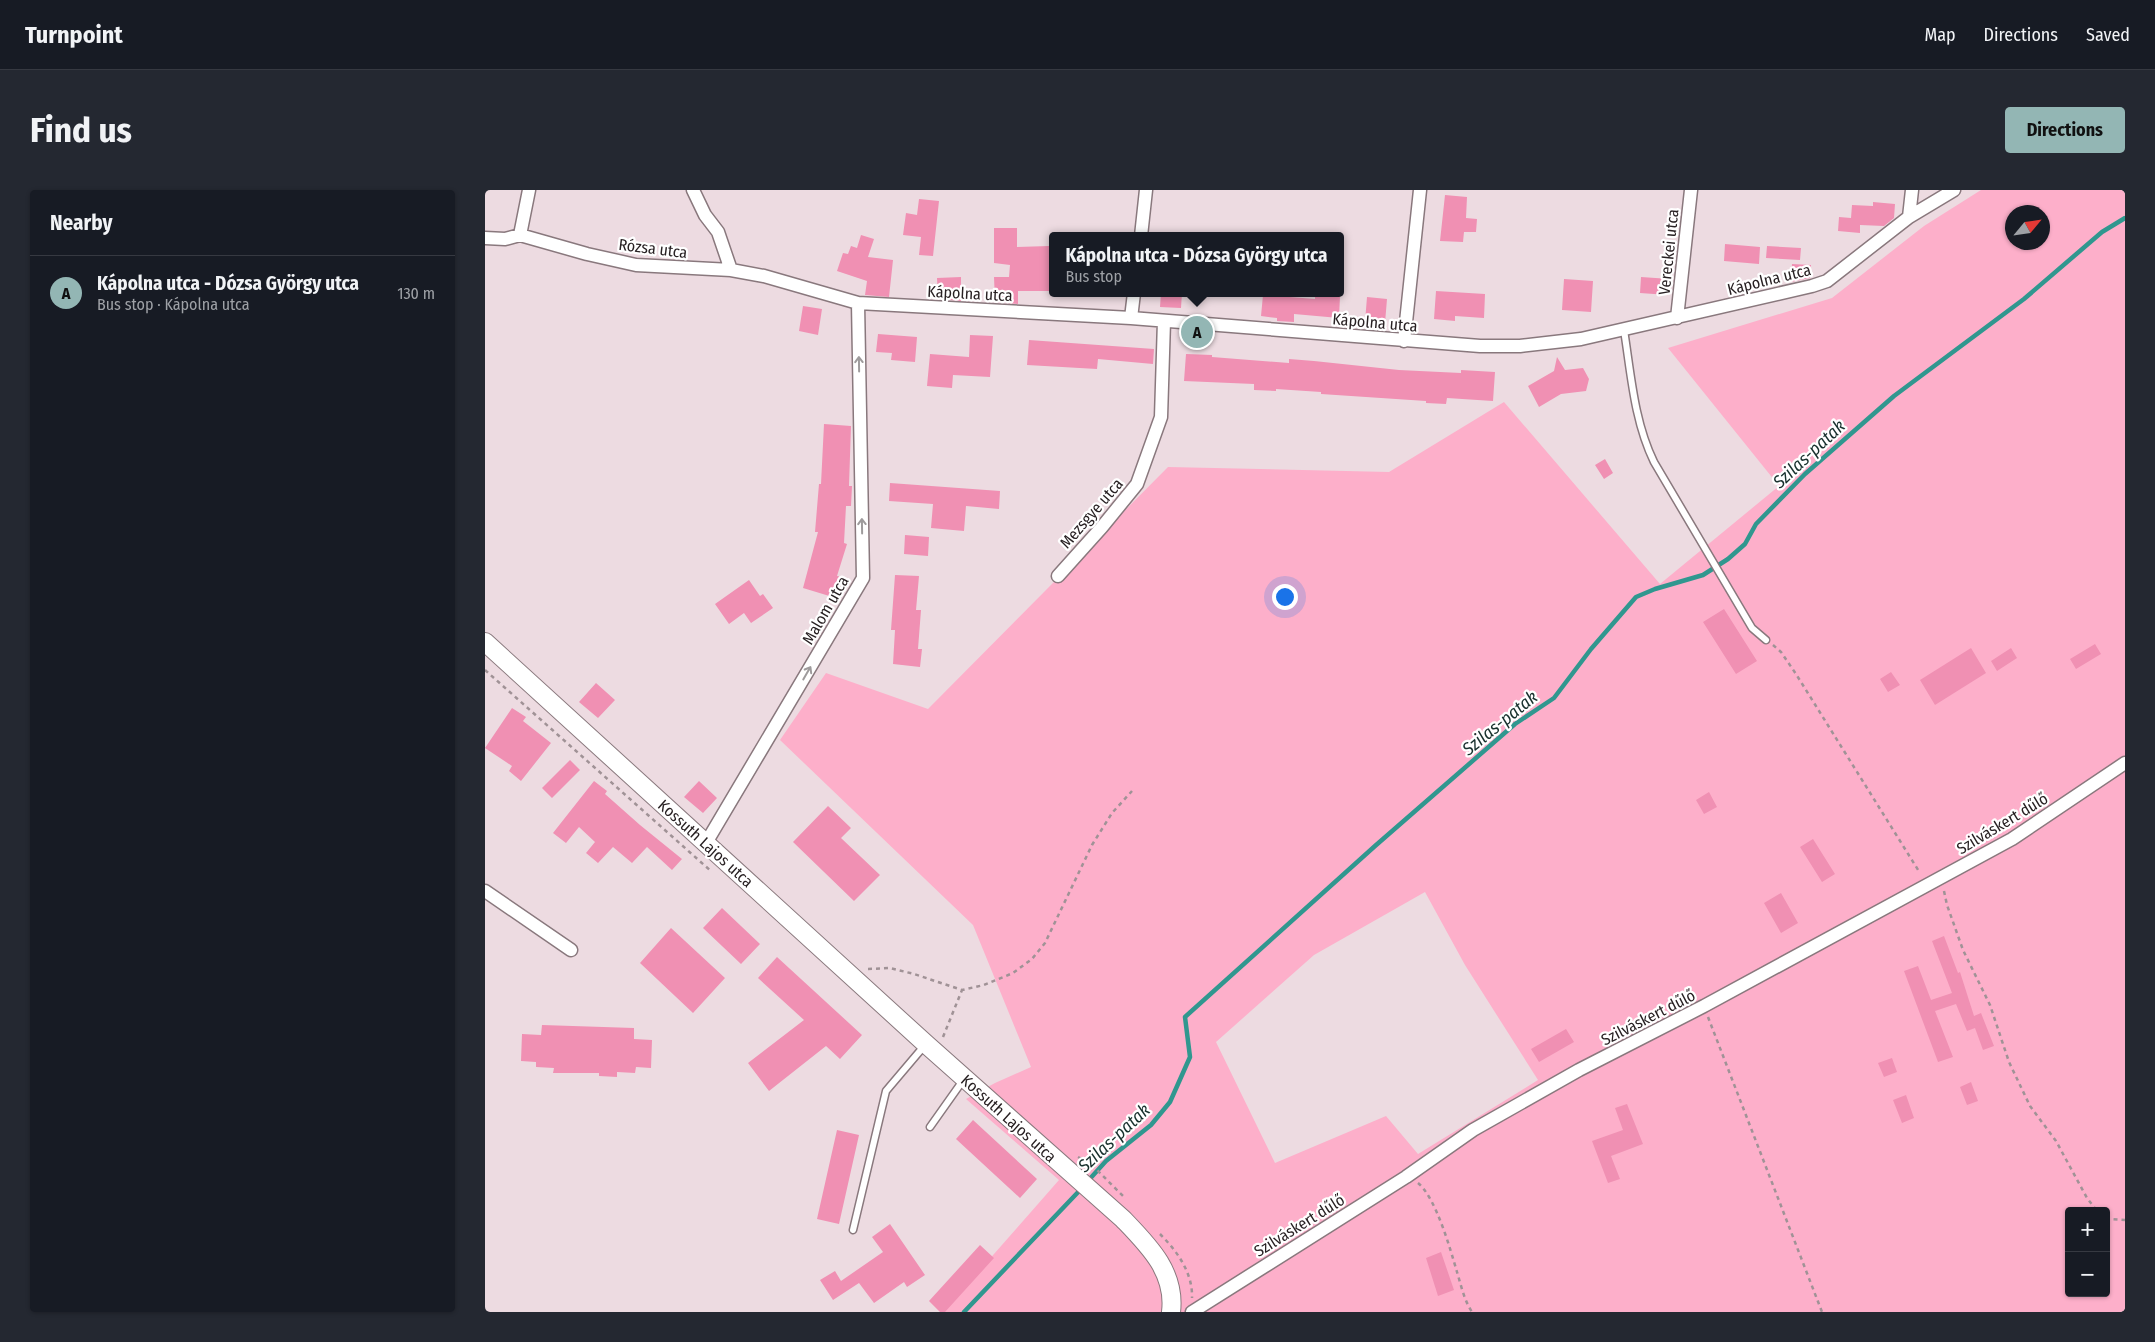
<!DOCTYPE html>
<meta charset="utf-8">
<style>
:root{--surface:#171b24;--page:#242831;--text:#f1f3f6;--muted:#9ea1a6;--line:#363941;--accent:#93b6b4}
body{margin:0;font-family:"Fira Sans Condensed",sans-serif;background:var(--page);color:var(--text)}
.controls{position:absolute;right:15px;bottom:15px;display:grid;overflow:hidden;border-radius:5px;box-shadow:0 1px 4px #0004}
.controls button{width:45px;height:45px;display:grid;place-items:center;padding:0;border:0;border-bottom:1px solid var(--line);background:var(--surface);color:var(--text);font:25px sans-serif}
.compass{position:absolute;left:1520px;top:15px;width:45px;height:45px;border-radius:50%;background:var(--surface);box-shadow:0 1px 4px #0004;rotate:61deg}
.you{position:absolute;left:799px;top:406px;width:18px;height:18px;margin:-12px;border:4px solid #fff;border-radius:50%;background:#1a73e8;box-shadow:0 0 0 8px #1a73e833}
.badge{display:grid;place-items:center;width:32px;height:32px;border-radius:50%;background:var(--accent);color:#111;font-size:16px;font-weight:700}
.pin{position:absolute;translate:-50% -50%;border:2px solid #fff;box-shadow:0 1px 5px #0006}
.popup{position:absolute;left:564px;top:42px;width:295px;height:65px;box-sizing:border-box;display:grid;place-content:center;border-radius:5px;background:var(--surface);filter:drop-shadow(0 1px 4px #0005);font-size:16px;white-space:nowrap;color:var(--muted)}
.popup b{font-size:19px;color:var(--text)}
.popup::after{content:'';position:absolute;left:50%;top:100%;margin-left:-10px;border:10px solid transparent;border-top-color:var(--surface)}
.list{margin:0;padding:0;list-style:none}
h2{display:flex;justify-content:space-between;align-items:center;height:65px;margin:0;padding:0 20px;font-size:21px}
h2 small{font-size:16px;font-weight:400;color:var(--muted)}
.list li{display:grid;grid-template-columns:32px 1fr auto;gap:15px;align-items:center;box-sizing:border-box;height:75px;padding:0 20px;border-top:1px solid var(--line)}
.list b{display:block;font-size:19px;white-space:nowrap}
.list p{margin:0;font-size:16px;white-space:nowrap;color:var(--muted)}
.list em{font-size:16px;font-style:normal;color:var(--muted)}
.map{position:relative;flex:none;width:1640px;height:1122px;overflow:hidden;border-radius:5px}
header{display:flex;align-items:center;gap:30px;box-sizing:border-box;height:70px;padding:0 25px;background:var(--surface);border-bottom:1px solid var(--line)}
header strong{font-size:24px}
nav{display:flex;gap:28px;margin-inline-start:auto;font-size:18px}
.intro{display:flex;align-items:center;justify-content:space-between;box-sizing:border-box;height:120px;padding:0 30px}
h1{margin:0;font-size:35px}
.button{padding:12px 22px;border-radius:5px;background:var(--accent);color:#111;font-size:18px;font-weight:700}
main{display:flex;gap:30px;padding:0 30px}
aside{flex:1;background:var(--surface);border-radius:5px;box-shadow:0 1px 4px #0004}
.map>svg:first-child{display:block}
.green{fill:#fdafca;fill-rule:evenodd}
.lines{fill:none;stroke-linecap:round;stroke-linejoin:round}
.stream{stroke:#30978f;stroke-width:4.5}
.building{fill:#f090b3}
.lane-casing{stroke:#89787d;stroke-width:9}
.street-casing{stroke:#89787d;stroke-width:15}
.secondary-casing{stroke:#89787d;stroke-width:20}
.path{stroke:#a09296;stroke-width:2.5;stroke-dasharray:4 4;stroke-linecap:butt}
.lane{stroke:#fff;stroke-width:6}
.street{stroke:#fff;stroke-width:12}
.secondary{stroke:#fff;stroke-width:18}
.oneway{stroke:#9e9b9c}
.labels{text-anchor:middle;stroke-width:4.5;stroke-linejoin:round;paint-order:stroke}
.street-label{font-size:16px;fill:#282123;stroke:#fff}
.water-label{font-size:18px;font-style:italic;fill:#18302d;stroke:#fff}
</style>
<header>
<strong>Turnpoint</strong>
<nav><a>Map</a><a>Directions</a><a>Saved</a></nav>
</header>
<div class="intro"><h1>Find us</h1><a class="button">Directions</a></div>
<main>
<aside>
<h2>Nearby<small></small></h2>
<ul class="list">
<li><span class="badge">A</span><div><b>Kápolna utca - Dózsa György utca</b><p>Bus stop · Kápolna utca</p></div><em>130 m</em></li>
</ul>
</aside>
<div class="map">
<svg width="1640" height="1122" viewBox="0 0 1640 1122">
<rect width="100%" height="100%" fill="#eddbe1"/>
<path class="green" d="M1496,0H1640V1122H458L574,990L481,909L510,893L546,877L488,735L295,550L341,483L443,519L683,277L904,282L1019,212L1175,394L1294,296L1183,158L1347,108L1439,36ZM1528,22H1558V52H1528ZM940,702L980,775L1053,890L933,964L901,926L790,973L731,852L829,765ZM1584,1021H1621V1103H1584Z"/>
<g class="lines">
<path class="stream" d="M602,992L621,971L666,935L685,912L705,867L700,827L890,656L1030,534L1069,508L1106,459L1151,407L1170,399L1218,385L1243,369L1260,354L1271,334L1320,284L1409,206L1539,109L1617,42L1640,28
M479,1122L597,998"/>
</g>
<path class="building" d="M960,5L982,7L981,28L992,29L991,42H979L978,52L955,51Z
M434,9L454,11L448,66L434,65L436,47L418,45L421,23L432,25Z
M1388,12L1410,14L1409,28L1399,36L1375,35V43L1353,41L1354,27L1366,28L1367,15L1388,16Z
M509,38H532V57L564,56L565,101H533V114L510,112L509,87H524L525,75L509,73Z
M376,45L389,49L383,67L408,70L404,107L380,105L382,91L352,81L358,63L363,64L366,56L372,58Z
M1240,54L1275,57L1274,74L1239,71Z
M1282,56L1316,58L1315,70L1281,68Z
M1307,74L1326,75L1325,88L1306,92Z
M476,87V111L453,109L452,88Z
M1156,87L1185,89L1183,105L1155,103Z
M1079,89L1108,91L1106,122L1077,120Z
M951,101L1000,104L999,128L970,126V131L949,129Z
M676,103H697L696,118L675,117Z
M830,104L855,106L854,128L809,124V132L792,131V128L776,126L778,105L830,109Z
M882,107L902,109L900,133L880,132Z
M318,116L337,119L333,145L314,141Z
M393,144L432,147L430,172L406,170L407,163L391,162Z
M485,145L508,146L505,187L468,185L467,198L442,196L445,164L484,167Z
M544,150L669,159L668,174L613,169L612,179L542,175Z
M701,164L727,165V167L804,173V169L829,171L914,180L976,183V180L1010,182L1008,211L962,208L961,214L941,213V211L836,204V202L791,199V201L769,200V194L699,191Z
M1072,167L1080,180L1098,178L1104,189L1101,201L1076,204L1054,217L1043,196L1069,181Z
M339,234L366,236L364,296H367L366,316H361L359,353L362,354L352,386L357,387L351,408L318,398L333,342H330L334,294H336Z
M1120,269L1128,283L1119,289L1110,275Z
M405,293L515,301L514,319L481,316L479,341L446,338L448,314L404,311Z
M420,345L444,347L443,366L419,364Z
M410,385L434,386L431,420H436L433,459H437L435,477L408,474L410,440H406Z
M264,390L275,406L278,404L288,418L266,433L259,423L244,434L230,414Z
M1239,419L1272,471L1251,484L1218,432Z
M1610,454L1616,464L1591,479L1585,469Z
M1486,458L1501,483L1450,515L1435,490Z
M1526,458L1532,468L1512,481L1506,471Z
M1406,482L1415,495L1403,502L1395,489Z
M111,493L130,510L113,528L94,512Z
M27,518L41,527L38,531L66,553L36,591L24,581L27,576L0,558Z
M85,570L95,580L67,608L57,598Z
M109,591L122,601L120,604L155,635L197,669L187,680L162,657L147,673L128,657L113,673L101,663L110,652L94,637L81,653L68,643Z
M214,591L232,608L218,623L199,607Z
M1224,602L1232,617L1219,624L1211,610Z
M343,616L366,638L356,648L395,685L369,711L308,652Z
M1328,649L1350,684L1337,692L1315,657Z
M1296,703L1313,733L1296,743L1279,713Z
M237,718L275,754L256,774L218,738Z
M186,738L240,788L208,823L155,773Z
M1459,746L1473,783L1475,782L1489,826L1496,823L1509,856L1498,860L1490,838L1482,841L1471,814L1450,821L1468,867L1453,872L1419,781L1433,776L1446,810L1467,803L1447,751Z
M292,767L377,845L355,869L341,856L284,901L263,873L319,830L273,788Z
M57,835L149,838V849L167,850L166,878L151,877L150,883L132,882V887L114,886V883H68L69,878L51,877V872L36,871L37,844L56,845Z
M1081,839L1089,852L1054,872L1046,859Z
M1407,868L1412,882L1399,887L1393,873Z
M1486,892L1493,911L1482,915L1475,897Z
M1421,905L1429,928L1417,933L1408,910Z
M1142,914L1158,954L1126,966L1135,989L1123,993L1107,951L1138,940L1130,918Z
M488,930L552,989L535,1008L471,949Z
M352,940L374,945L354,1034L332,1029Z
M405,1034L440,1085L422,1097L419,1092L389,1113L374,1093L348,1110L335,1090L350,1081L356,1091L398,1062L387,1047Z
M495,1055L509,1068L460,1122H455L444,1111Z
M956,1062L969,1100L953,1106L941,1068Z"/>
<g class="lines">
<defs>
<path id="lane" d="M1139,140C1146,184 1149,231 1169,272L1267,438L1281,450
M445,937L479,889
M368,1040L401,901L440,855"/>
<path id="street" d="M208,0L220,25L233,42L246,80
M1424,27L1427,0
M35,45L44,0
M656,46L661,0
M0,48L20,49L35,45L102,64L151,75L246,80L279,86L373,113L646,128L995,156H1035L1096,149L1327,96L1342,91L1424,27L1469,0
M646,128L649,103
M1192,128L1206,0
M919,151L935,0
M573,386L617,337L652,294L676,227L679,131
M221,653L378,388L373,113
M0,701L86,760
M707,1122L921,987L988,940L1094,880L1219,816L1527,649L1640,573"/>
<path id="secondary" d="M0,452L441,854L638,1029C663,1055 691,1082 686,1122"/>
</defs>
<use href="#lane" class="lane-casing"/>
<use href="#street" class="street-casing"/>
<use href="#secondary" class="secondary-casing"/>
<path class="path" d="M1288,455L1296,462L1311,484L1435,683
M0,480L227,682
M1459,701L1462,715L1478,760L1505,815L1524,872L1545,916L1571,951L1602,1008L1612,1021
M383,779L405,778L429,784L477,800L499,795L528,783L547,769L560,753L607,655L627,623L647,601
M1223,827L1337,1122
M458,847L477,800
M593,967L605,973L640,1008
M933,993C951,1008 965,1058 972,1082C976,1095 979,1110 987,1122
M1621,1027L1625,1029L1640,1030
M675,1044C692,1061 708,1083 707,1108"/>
<use href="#lane" class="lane"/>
<use href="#street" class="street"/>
<use href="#secondary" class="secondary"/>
</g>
<defs><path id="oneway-shaft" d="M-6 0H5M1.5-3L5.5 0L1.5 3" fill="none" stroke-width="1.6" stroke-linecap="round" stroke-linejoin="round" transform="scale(1.25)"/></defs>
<g class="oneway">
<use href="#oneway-shaft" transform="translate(374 174) rotate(-91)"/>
<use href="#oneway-shaft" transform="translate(377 336) rotate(-91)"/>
<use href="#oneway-shaft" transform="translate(322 483) rotate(-60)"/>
</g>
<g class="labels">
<g class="street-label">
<text transform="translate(168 58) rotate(7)" y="6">Rózsa utca</text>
<text transform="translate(1183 62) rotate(-84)" y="6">Vereckei utca</text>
<text transform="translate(1284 89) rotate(-14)" y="6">Kápolna utca</text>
<text transform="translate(485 103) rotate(3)" y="6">Kápolna utca</text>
<text transform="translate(890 132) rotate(5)" y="6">Kápolna utca</text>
<text transform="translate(606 323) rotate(-49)" y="6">Mezsgye utca</text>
<text transform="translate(340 420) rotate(-60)" y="6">Malom utca</text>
<text transform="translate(1517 633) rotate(-31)" y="6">Szilváskert dűlő</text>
<text transform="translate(221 653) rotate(42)" y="6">Kossuth Lajos utca</text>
<text transform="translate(1163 827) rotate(-27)" y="6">Szilváskert dűlő</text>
<text transform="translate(524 928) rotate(42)" y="6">Kossuth Lajos utca</text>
<text transform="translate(814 1035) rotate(-32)" y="6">Szilváskert dűlő</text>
</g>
<g class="water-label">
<text transform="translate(1324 264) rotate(-43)" y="6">Szilas-patak</text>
<text transform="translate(1015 533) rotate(-39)" y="6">Szilas-patak</text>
<text transform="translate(629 948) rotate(-43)" y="6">Szilas-patak</text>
</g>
</g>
</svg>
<div class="controls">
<button>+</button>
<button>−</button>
</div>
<svg class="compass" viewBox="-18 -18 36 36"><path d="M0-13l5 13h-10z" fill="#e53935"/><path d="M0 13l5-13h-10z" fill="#9ea1a6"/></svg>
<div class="you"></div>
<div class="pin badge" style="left:712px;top:142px">A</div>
<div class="popup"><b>Kápolna utca - Dózsa György utca</b>Bus stop</div>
</div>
</main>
